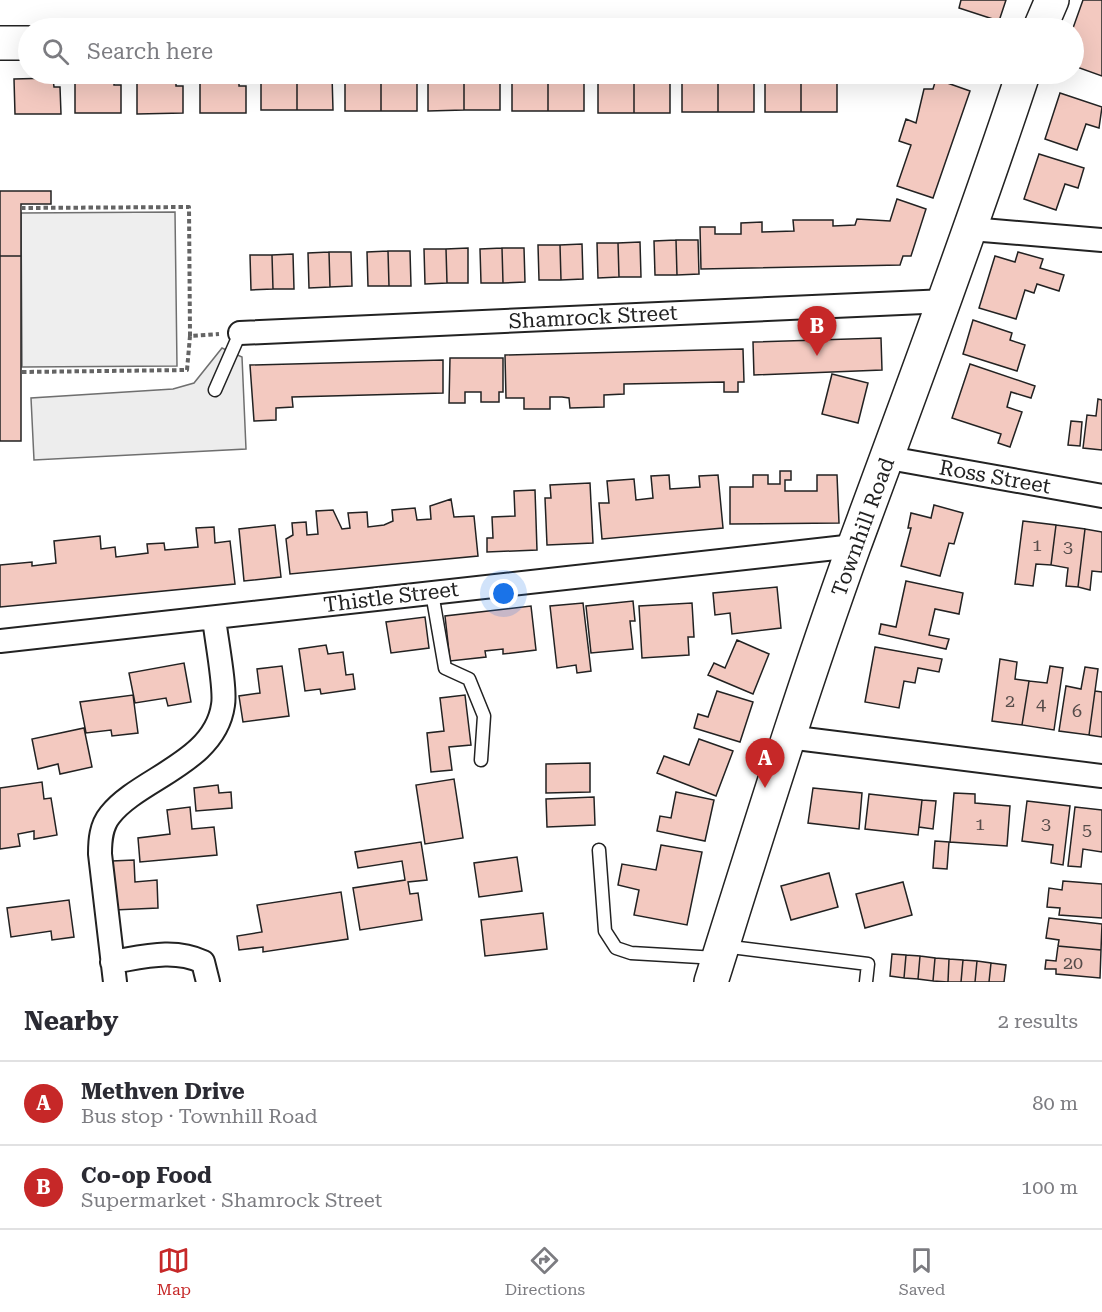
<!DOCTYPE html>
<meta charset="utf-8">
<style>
:root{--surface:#fff;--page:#f7f7f7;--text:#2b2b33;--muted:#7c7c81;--line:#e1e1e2;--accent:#c62828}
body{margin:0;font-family:"Roboto Serif",serif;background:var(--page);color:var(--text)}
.you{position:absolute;left:504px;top:594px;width:21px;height:21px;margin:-15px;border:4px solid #fff;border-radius:50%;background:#1a73e8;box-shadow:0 0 0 9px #1a73e833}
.badge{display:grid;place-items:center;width:39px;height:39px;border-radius:50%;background:var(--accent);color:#fff;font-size:20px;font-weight:700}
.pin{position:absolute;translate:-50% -50px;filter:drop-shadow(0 2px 3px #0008)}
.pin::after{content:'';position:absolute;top:32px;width:21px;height:18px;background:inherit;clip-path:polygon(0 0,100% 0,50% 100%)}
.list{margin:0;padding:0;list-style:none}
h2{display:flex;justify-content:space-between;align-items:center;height:78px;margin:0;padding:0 24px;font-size:26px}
h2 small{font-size:20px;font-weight:400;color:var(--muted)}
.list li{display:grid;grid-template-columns:39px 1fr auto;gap:18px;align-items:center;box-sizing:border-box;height:84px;padding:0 24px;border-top:2px solid var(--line)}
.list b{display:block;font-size:22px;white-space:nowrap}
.list p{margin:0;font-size:20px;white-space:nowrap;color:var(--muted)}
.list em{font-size:20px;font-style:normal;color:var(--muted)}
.icon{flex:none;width:33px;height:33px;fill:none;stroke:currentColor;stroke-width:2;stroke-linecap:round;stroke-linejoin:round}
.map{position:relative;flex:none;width:1102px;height:982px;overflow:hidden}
.search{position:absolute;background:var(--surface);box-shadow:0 6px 24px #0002;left:18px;right:18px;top:18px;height:66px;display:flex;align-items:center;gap:15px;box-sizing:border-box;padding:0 21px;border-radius:33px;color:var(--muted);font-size:22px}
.sheet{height:246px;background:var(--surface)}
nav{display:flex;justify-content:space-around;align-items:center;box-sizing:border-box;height:84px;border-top:2px solid var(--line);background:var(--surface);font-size:16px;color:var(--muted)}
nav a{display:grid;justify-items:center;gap:3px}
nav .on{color:var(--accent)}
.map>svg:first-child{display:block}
.green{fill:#eee;stroke:#6f6f6f;stroke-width:1.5}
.parking{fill:#ededed;stroke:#6f6f6f;stroke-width:1.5}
.building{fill:#f3c9c0;stroke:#222;stroke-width:1.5}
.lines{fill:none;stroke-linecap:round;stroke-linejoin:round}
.lane-casing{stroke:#222;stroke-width:15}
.street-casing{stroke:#222;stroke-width:26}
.secondary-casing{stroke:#222;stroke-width:36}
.path{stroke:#646464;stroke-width:4;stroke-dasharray:4.5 3;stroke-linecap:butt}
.lane{stroke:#fff;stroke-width:12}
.street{stroke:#fff;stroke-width:22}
.secondary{stroke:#fff;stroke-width:33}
.labels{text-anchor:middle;stroke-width:4.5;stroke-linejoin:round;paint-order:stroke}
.number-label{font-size:18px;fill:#564c4a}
.street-label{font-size:21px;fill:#222;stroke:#fff}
</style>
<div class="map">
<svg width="1102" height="982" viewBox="0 0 1102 982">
<rect width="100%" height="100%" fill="#fff"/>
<path class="green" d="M175,212L177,366L22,367L21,213Z"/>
<path class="parking" d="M222,348L242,357L246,449L34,460L31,398L173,389L194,383Z"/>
<path class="building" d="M961,0H1006L999,21L959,8Z
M1083,0H1102V76L1074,66L1073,28Z
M261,75H297V110H261Z
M297,75H332L333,110H297Z
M345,75H381V111H345Z
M381,75H417V111H381Z
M428,75H464V110L428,111Z
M464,75H500V110H464Z
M512,76H548V111H512Z
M548,76H584V111H548Z
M75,77H114V85H121V113H75Z
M239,77V86H246V113H200V78Z
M682,77H718V112H682Z
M718,77H754V112H718Z
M765,77H801V112H765Z
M801,77H837V112H801Z
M53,78L54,87H60L61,114H15L14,79Z
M137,78H176V86H183V113L137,114Z
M598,78H634V113H598Z
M634,78H670V113H634Z
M936,79L970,91L933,198L897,186L911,145L899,141L906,119L916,123L924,89H933Z
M1060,93L1102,107L1099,128L1086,124L1077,150L1045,139Z
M1039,154L1084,168L1078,188L1065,184L1056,210L1024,199Z
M0,191H51V204H21V256H0Z
M897,199L926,209L911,256H903L900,265L701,269L700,227H715V234H741V223L762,222V232L794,231L793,220H833V226L855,225L857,219L890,221Z
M676,240H698L699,274L677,275Z
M676,240L677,275H655L654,241Z
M640,242L641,277H619L618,243Z
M597,243H618L619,277L598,278Z
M582,244L583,279L561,280L560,245Z
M538,245H560L561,280H539Z
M468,248V283H447L446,249Z
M502,248H524L525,282L503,283Z
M502,248L503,283H481L480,249Z
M424,249H446L447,283L425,284Z
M388,251H410L411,286H389Z
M388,251L389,286H368L367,252Z
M329,252H351L352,286L330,287Z
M329,252L330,287L309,288L308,253Z
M1018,252L1043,259L1040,268L1064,275L1059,291L1037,284L1034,293L1025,290L1016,319L979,308L995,256L1015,262Z
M293,254L294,289H273L272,255Z
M250,255H272L273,289L251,290Z
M0,256H21V441H0Z
M973,320L1012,333L1010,340L1025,345L1017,371L963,354Z
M881,338L882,370L754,375L753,342Z
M743,349L744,382H738V392H724V382L624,384V394L604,395V407L570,408L569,398L562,397H550V409H524V398H506L505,355Z
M450,358H503V392H499V402H481V392H465V403H449Z
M443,360V393L292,397L293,407L276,408V420L254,421L250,365Z
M970,364L1035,386L1031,398L1011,392L1007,407L1022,412L1010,447L998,443L1001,434L952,418Z
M832,374L868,383L858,423L822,414Z
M1098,399L1102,400V450L1083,448L1087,415L1096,416Z
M1071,421L1082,422L1080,446L1068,445Z
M780,471H791V480H785V491H817V475H837L839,523L730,524V487H753V475H768V484H780Z
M669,475L670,489L700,487L699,476L718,475L723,528L602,539L599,503H609L607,481L634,479L636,500L653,498L651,476Z
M590,483L593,543L547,545L545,498H551L550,485Z
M535,490L537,550L487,552V538H493L492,517L515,516L514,491Z
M451,499L454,517L474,516L478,556L290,574L286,539L293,535L292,523L306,522L307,535L318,534L316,511L333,510L342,529L350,528L348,513L367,512L368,527L384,525L393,521L392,510L415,508L417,520L431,519L430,506Z
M934,505L963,513L954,544L949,543L940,576L901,566L911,528H908L911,513L931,518Z
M1023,521L1056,525L1051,565L1036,564L1033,586L1015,584Z
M275,525L281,577L244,581L239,529Z
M1056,525L1085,529L1078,587L1066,586L1068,568L1051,565Z
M214,527L215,543L230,541L235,584L0,607V565L32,562V566L56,563L54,541L100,536L101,549L115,547L116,557L148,553L147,544L164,543L165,550L198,547L196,528Z
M1085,529L1102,532V572L1092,571L1090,590L1078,587Z
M906,581L963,593L959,614L935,609L929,635L949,639L946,649L879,634L881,624L896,627Z
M777,587L781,628L732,634L730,613L715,615L713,593Z
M633,601L635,621H630L633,649L591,653L586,606Z
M583,603L591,671L577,673L576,665L557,668L550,606Z
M692,603L694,637H688L689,655L642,658L639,606Z
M531,606L536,650L503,654V649L485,651L486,657L450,661L445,616Z
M425,617L429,648L391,653L386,622Z
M737,640L769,654L753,694L708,675L714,663L725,668Z
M326,645L328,654L343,652L346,675L353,674L355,689L321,694L320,689L305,691L299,649Z
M875,647L942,659L939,672L918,668L915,683L904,681L899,708L865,702Z
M1000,659L1017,662L1015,679L1029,681L1022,725L992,721Z
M184,663L191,702L168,706L166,698L135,703L129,673Z
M282,666L289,716L243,722L239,696L260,693L257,669Z
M1050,666L1063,668L1054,730L1022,725L1029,681L1047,683Z
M1085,667L1098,669L1089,735L1059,731L1066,686L1081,689Z
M717,691L753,702L740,742L694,728L698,714L708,717Z
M1095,691L1102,692V737L1089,735Z
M133,695L138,733L112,736L111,730L86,733L80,702Z
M465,695L471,745L449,747L452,770L431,772L427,733L444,731L440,698Z
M84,728L92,767L60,774L58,764L38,769L32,739Z
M699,739L733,751L716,796L657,773L664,756L689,765Z
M590,763V792L546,793V764Z
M454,779L463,838L425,844L416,785Z
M42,782L44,799L51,798L57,835L34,839V831L18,834L20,846L0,849V788Z
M218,785L219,793L231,792L232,808L196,811L194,788Z
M813,788L862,793L859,829L808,823Z
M676,792L714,800L705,841L657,831L660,816L671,818Z
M954,793L975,794V803L1010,806L1007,846L950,842Z
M869,794L922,800L918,835L865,829Z
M594,797L595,825L547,827L546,799Z
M922,800L936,801L933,829L919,827Z
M1027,801L1070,806L1063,865L1051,863L1053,845L1022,841Z
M190,807L192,829L214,827L217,855L140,862L138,838L170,834L167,810Z
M1075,807L1102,810V852L1083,849L1081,867L1068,866Z
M935,841L949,842L947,869L933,868Z
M421,842L427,880L408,882L410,894L418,893L422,920L360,930L353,888L405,880L402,861L358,868L355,852Z
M661,845L702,852L687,925L634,915L639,890L618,885L622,864L656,870Z
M517,857L522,891L479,897L474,863Z
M134,860L135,882L157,880L158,908L114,910L112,861Z
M829,873L838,907L791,920L781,886Z
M1063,881L1102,884V918L1059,915L1060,908L1047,907L1049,888L1062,890Z
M903,882L912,915L865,928L856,894Z
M341,892L348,939L263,952V947L239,950L237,936L262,932L257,905Z
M69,900L74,937L52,940L51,931L11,937L7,908Z
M543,913L547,949L485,956L481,920Z
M1049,918L1102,924L1101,950L1058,946L1059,940L1046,938Z
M1058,946L1101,950L1100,978L1056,974V969H1045L1046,960L1056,961Z
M892,954L906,955L904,978L890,976Z
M906,955L920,956L918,979L904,978Z
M920,956L935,958L933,981L918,979Z
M935,958L949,959L948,982L933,981Z
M949,959L963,960L961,982H948Z
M963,960L977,961L975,982H961Z
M977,961L991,963L989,982H975Z
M991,963L1006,965L1004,982H989Z"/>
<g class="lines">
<defs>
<path id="lane" d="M215,390L240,333
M432,593L445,668L469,679L484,716L481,760
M599,850L605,931L616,948L631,953L717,958
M723,946L868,964L866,982"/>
<path id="street" d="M971,229L1102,240
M240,333L946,301
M889,458L1102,496
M0,641L854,546
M788,737L1102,776
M112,962C143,957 174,948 203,962L208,982
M115,982L100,854C100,840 101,826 110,815C139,778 215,763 223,705C226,688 216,638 214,618"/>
<path id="secondary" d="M1040,28L1052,0
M0,43H28
M711,982C757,836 802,690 854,546C912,389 970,233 1023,74"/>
</defs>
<use href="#lane" class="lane-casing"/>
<use href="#street" class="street-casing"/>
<use href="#secondary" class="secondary-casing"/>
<path class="path" d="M21,208L189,207L190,336
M22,372L187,370L190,336L219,334"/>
<use href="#lane" class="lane"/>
<use href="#street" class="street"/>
<use href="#secondary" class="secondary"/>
</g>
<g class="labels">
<g class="number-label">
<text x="1037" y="551">1</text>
<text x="1068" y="553">3</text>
<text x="1010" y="707">2</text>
<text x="1041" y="710">4</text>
<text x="1077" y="717">6</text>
<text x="980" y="830">1</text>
<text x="1046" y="830">3</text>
<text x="1087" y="836">5</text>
<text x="1073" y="969">20</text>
</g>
<g class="street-label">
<text transform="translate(593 317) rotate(-3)" y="7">Shamrock Street</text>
<text transform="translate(995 477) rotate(10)" y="7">Ross Street</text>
<text transform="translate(863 527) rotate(-70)" y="7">Townhill Road</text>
<text transform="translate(391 597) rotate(-7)" y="7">Thistle Street</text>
</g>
</g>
</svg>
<div class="you"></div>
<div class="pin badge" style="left:765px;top:788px">A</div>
<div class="pin badge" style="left:817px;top:356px">B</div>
<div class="search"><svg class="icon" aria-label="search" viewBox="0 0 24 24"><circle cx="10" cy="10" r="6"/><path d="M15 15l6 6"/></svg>Search here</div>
</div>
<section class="sheet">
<h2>Nearby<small>2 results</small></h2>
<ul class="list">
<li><span class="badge">A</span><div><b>Methven Drive</b><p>Bus stop · Townhill Road</p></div><em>80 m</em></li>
<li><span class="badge">B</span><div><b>Co-op Food</b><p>Supermarket · Shamrock Street</p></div><em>100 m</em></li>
</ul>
</section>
<nav>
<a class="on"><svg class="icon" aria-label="map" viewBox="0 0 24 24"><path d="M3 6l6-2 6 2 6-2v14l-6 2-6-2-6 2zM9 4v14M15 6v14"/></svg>Map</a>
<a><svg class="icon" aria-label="directions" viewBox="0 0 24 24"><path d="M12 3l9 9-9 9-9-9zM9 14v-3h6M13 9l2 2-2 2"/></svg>Directions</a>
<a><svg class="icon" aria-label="saved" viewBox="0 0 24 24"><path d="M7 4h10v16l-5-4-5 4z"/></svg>Saved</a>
</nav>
